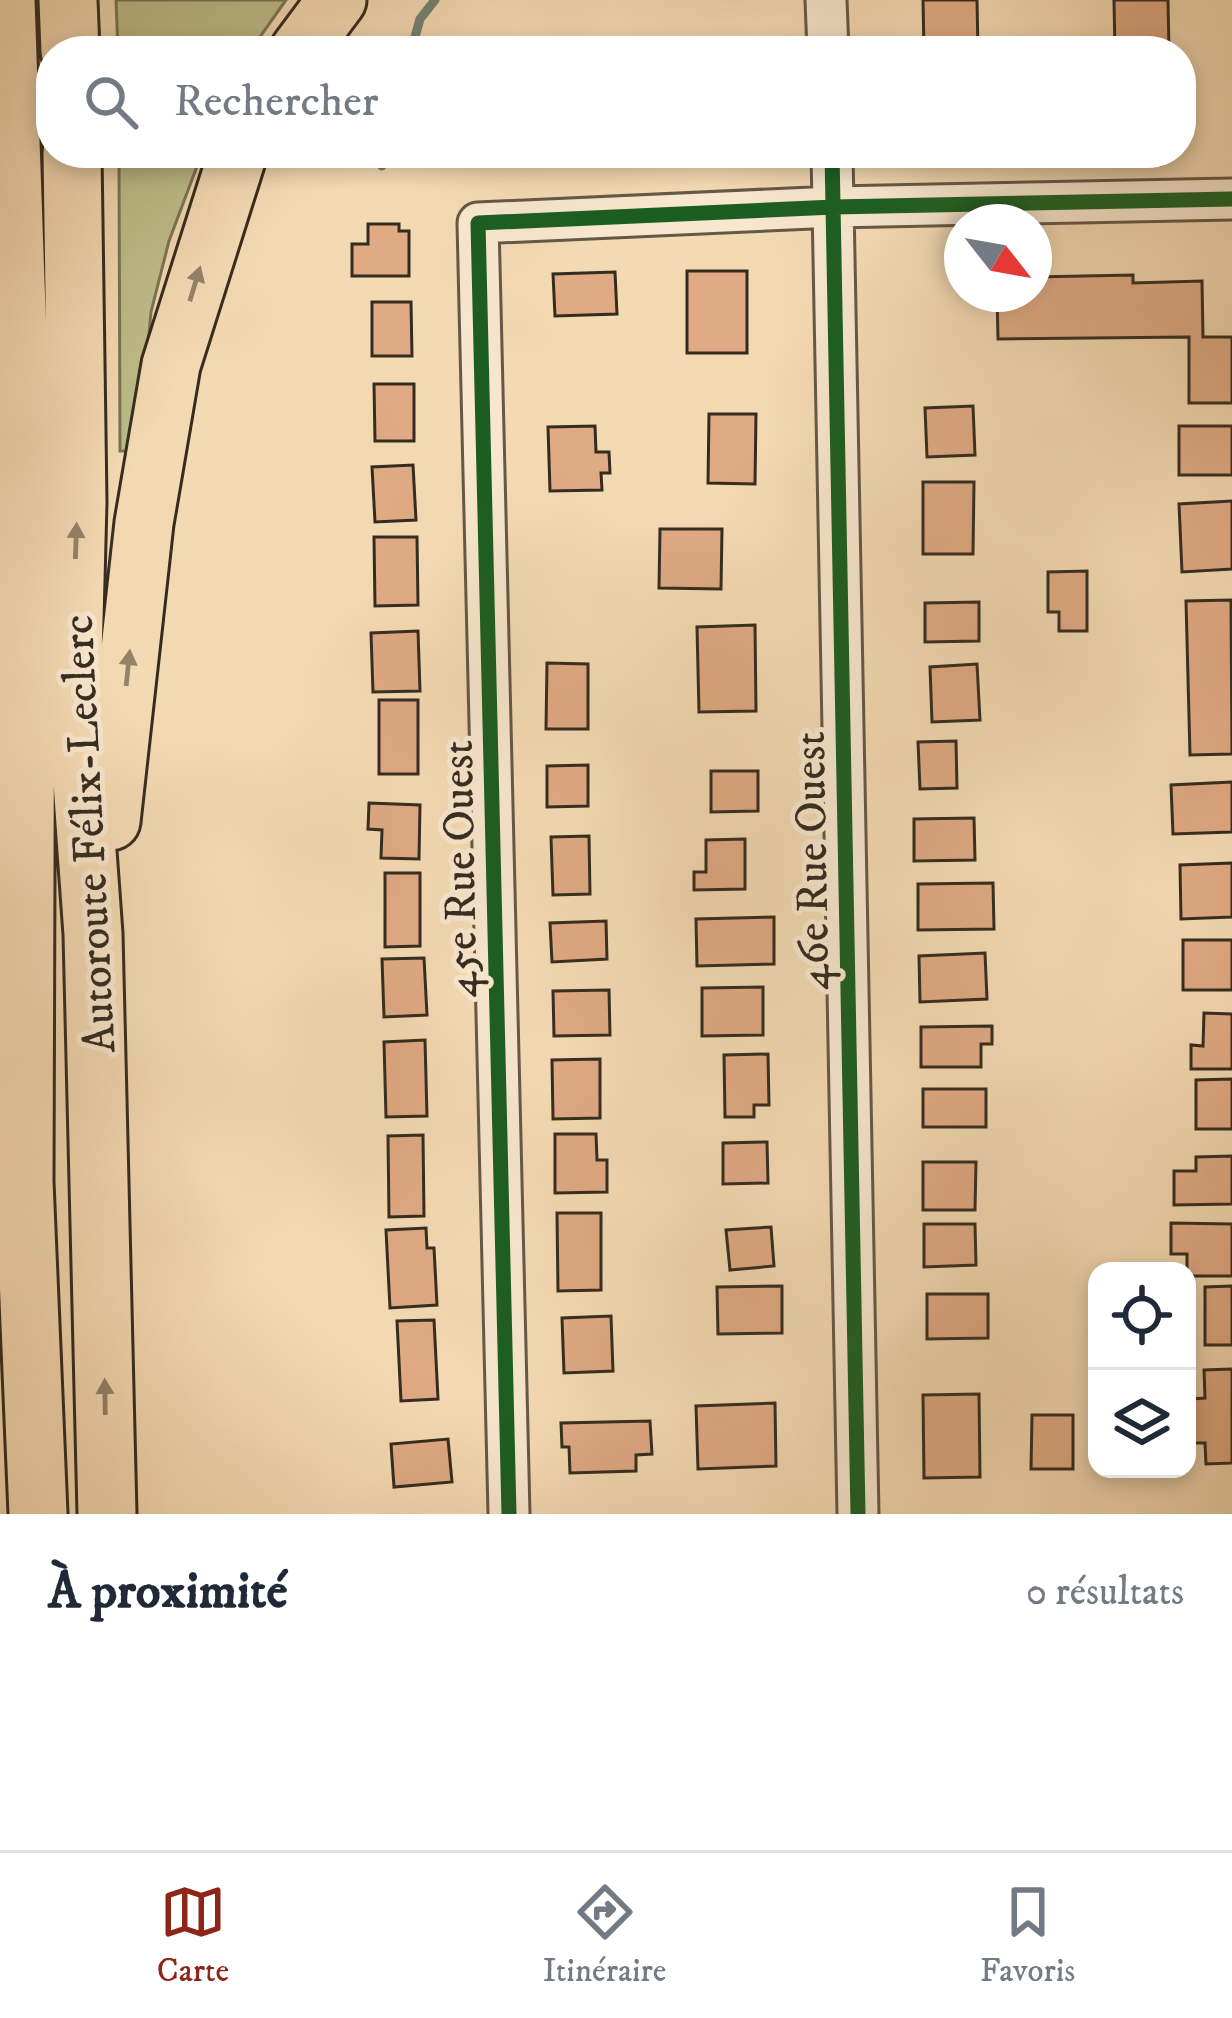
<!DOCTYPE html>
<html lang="fr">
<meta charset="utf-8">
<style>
:root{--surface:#fff;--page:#f6f6f7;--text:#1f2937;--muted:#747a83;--line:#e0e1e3;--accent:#8f2418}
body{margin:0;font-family:"IM FELL DW Pica",serif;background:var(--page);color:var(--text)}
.controls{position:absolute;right:36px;bottom:36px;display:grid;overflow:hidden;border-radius:24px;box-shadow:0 6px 18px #0003}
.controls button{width:108px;height:108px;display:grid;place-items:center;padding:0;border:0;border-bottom:3px solid var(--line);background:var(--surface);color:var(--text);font:60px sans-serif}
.compass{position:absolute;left:944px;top:204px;width:108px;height:108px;border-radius:50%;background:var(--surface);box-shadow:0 6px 18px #0003;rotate:121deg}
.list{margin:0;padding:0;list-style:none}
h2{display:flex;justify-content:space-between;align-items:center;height:156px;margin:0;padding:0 48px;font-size:51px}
h2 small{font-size:39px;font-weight:400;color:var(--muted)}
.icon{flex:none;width:66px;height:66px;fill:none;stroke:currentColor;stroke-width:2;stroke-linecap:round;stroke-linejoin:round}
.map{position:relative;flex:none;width:1232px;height:1514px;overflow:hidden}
.search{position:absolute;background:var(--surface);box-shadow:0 6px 18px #0003;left:36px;right:36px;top:36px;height:132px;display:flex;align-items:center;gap:30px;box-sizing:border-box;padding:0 42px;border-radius:48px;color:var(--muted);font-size:45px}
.sheet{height:336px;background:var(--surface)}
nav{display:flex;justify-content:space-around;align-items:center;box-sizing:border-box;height:168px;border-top:3px solid var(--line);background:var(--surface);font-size:33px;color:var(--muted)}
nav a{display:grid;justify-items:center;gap:6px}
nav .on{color:var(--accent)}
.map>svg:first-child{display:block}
.green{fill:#bebe8a;stroke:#7a7555;stroke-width:3}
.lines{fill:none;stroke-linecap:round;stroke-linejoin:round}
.stream{stroke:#738275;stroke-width:9}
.building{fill:#e0aa84;stroke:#352c20;stroke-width:3}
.minor-casing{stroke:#655845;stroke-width:45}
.highway-casing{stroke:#352c20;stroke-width:63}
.minor{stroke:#f8e7ce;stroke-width:39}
.highway{stroke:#f4dab3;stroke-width:57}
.cycleway-casing{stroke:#f8e7ce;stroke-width:22}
.cycleway{stroke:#1b5e20;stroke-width:15}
.oneway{fill:#94836a}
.labels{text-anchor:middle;stroke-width:10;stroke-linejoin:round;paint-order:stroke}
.street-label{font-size:45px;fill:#352c20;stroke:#f8e7ce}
</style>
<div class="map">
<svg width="1232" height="1514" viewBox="0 0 1232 1514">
<rect width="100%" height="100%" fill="#f4dab3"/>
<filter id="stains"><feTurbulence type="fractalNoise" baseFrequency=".00167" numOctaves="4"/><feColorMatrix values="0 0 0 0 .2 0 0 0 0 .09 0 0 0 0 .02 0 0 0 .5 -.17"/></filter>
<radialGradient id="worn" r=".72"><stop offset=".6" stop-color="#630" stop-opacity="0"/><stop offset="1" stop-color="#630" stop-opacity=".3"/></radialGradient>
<path class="green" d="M116,0H286L250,51H118Z
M119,153H202L169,241L151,312L138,451H120Z"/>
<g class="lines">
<path class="stream" d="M411,51L420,19L435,0
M382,166L385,153"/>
</g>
<path class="building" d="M923,0H977L978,51H924Z
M1114,0H1168L1169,51H1115Z
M368,224H399V231H409V276H352V244H368Z
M687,271H747V353H687Z
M615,272L617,314L555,316L553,274Z
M1133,275V283L1202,281L1203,337H1232V403H1189V337L998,339L997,294H1034V277Z
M372,302H411L412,356H372Z
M374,384H414V441H375Z
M973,406L975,455L927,457L925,408Z
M709,414H756L755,484L708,483Z
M595,426L596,452H609L610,473H601L602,490L550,491L548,427Z
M1179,426H1232V475H1179Z
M413,465L416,520L375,522L372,467Z
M923,482H974L973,554H923Z
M1232,501V569L1182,572L1179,504Z
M660,529H722L721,589L659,588Z
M374,537H417L418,605L375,606Z
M1087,571V631H1059V612H1048V572Z
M1231,600L1232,754L1190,755L1186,601Z
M979,602V641L925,642V603Z
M755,625L756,711L699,712L697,627Z
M418,631L420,691L373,692L371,633Z
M547,663L588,664V729H546Z
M977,664L980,720L932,722L930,667Z
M379,700H418V774H379Z
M956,741L957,788L920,789L918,742Z
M588,765V806L547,807V766Z
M711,771H758V811L711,812Z
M1232,782V832L1173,834L1171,785Z
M369,803L420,805L419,859L381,858L382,830L368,829Z
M974,818L975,860L914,861V819Z
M589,836L590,894L553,895L551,837Z
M745,839V889L694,890V872H706V840Z
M1232,863V917L1181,919L1180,865Z
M385,873H420V946L385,947Z
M993,883L994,929L918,930V884Z
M774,917V964L697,966L696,919Z
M606,921L607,959L552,962L550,923Z
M1183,940H1232V990H1183Z
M985,953L987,999L920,1002L919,956Z
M424,958L427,1015L384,1017L382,959Z
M763,987V1035L702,1036V988Z
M609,990L610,1035L554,1036L553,991Z
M1204,1013L1232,1014V1069H1191V1045L1203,1046Z
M992,1026V1044H981V1067H921V1027Z
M425,1040L427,1116L386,1117L384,1042Z
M768,1054L769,1105H754V1117H725L724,1055Z
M600,1059V1118L553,1119L552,1060Z
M1232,1079V1129H1196V1080Z
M923,1089H986V1127H923Z
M555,1134H596L597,1160H607V1192L555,1193Z
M423,1135L424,1216L389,1217L388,1136Z
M767,1142L768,1183L723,1184V1143Z
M1232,1156V1204L1174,1205V1171H1196V1157Z
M923,1162H976L975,1210H923Z
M557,1213H601V1290L558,1291Z
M1171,1223L1232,1224V1276H1187V1254H1171Z
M924,1224H975L976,1265L924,1267Z
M771,1227L774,1266L730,1270L726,1230Z
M426,1228L427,1248H434L437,1305L390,1308L386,1230Z
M782,1286V1333L718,1334L717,1287Z
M1232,1286V1345H1205V1287Z
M927,1294H988V1338L927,1339Z
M611,1316L613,1371L564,1373L562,1318Z
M434,1320L438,1399L401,1401L397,1321Z
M1232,1369V1463L1206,1464L1205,1443H1193L1192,1399L1205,1398L1204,1370Z
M979,1394L980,1477L924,1478L923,1395Z
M775,1403L776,1466L698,1469L696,1406Z
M1032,1415H1073V1469H1031Z
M650,1421L652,1454L636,1455V1471L570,1473L569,1447H562L561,1423Z
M448,1439L452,1482L394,1487L391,1444Z"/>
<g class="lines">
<defs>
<path id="minor" d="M826,0L828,51
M832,153L858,1514
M509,1514L478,223L834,207L1232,199"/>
<path id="highway" d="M6,0L26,564L24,1182L38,1514
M68,0L70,51
M299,51L337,0
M72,153L77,502L73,658L93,934L107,1514
M111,821L144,523L171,365L238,153"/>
</defs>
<use href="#minor" class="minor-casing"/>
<use href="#highway" class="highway-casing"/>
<use href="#minor" class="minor"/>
<use href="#highway" class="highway"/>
<defs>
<path id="cycleway" d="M832,153L858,1514
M509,1514L478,223L834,207L1232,199"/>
</defs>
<use href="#cycleway" class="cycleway-casing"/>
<use href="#cycleway" class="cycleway"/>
</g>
<defs><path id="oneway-solid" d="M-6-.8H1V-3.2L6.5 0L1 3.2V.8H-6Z" transform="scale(3)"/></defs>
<g class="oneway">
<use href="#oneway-solid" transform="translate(195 284) rotate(-73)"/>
<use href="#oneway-solid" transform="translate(76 541) rotate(-88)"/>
<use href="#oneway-solid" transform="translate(128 668) rotate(-84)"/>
<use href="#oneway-solid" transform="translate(105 1397) rotate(-91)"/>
</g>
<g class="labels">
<g class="street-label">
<text transform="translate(87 834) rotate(-93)" y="16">Autoroute Félix-Leclerc</text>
<text transform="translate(810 861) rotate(-91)" y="16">46e Rue Ouest</text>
<text transform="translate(458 869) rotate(-91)" y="16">45e Rue Ouest</text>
</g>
</g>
<rect width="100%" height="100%" filter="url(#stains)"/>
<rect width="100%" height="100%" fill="url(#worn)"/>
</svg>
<div class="controls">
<button><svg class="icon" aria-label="locate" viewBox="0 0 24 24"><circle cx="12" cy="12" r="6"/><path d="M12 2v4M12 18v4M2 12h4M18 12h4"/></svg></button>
<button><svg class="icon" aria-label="layers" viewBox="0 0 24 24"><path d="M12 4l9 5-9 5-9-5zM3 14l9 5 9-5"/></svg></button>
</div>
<svg class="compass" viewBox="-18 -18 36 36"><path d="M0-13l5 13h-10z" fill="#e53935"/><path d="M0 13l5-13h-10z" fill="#747a83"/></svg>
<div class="search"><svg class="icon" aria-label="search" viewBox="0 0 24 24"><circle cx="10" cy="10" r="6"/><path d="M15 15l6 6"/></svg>Rechercher</div>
</div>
<section class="sheet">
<h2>À proximité<small>0 résultats</small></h2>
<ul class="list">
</ul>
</section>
<nav>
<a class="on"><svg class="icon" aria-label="map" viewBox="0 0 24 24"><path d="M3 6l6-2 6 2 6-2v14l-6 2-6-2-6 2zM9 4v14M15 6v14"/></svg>Carte</a>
<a><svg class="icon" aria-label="directions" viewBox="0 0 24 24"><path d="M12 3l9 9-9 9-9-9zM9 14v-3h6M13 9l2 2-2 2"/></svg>Itinéraire</a>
<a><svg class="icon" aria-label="saved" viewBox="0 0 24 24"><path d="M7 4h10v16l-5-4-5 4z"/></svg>Favoris</a>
</nav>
